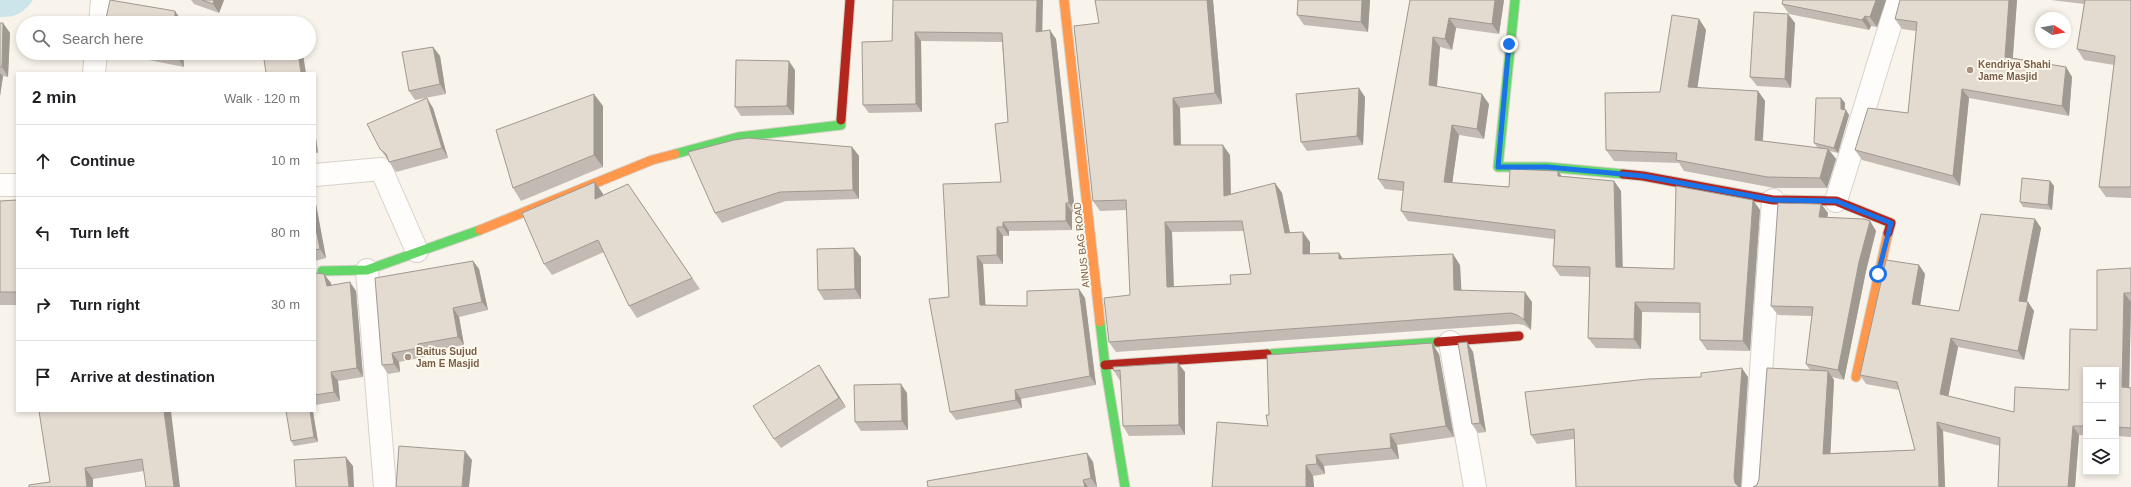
<!DOCTYPE html>
<meta charset="utf-8">
<style>
:root{--surface:#fff;--page:#f6f6f6;--text:#202124;--muted:#757577;--line:#e0e0e0}
body{margin:0;font-family:Helvetica,sans-serif;background:var(--page);color:var(--text)}
.controls{position:absolute;right:12px;bottom:12px;display:grid;overflow:hidden;border-radius:0px;box-shadow:0 2px 6px #0003}
.controls button{width:36px;height:36px;display:grid;place-items:center;padding:0;border:0;border-bottom:1px solid var(--line);background:var(--surface);color:var(--text);font:20px sans-serif}
.compass{position:absolute;left:2035px;top:12px;width:36px;height:36px;border-radius:50%;background:var(--surface);box-shadow:0 2px 6px #0003;rotate:101deg}
.stop{position:absolute;width:12px;height:12px;margin:-9px;border:3px solid #1a73e8;border-radius:50%;background:#fff}
.stop.end{background:#1a73e8;border-color:#fff;box-shadow:0 1px 4px #0008}
.list{margin:0;padding:0;list-style:none}
h2{display:flex;justify-content:space-between;align-items:center;height:52px;margin:0;padding:0 16px;font-size:17px}
h2 small{font-size:13px;font-weight:400;color:var(--muted)}
.list li{display:grid;grid-template-columns:26px 1fr auto;gap:12px;align-items:center;box-sizing:border-box;height:72px;padding:0 16px;border-top:1px solid var(--line)}
.list b{display:block;font-size:15px;white-space:nowrap}
.list em{font-size:13px;font-style:normal;color:var(--muted)}
.icon{flex:none;width:22px;height:22px;fill:none;stroke:currentColor;stroke-width:2;stroke-linecap:round;stroke-linejoin:round}
.map{position:relative;flex:none;width:2131px;height:487px;overflow:hidden}
.search{position:absolute;background:var(--surface);box-shadow:0 2px 6px #0003;left:16px;top:16px;width:300px;height:44px;display:flex;align-items:center;gap:10px;box-sizing:border-box;padding:0 14px;border-radius:22px;color:var(--muted);font-size:15px}
.panel{position:absolute;background:var(--surface);box-shadow:0 2px 6px #0003;left:16px;top:72px;width:300px;height:340px;border-radius:0px}
.map>svg:first-child{display:block}
.water{fill:#cce5ea}
.lines{fill:none;stroke-linecap:round;stroke-linejoin:round}
.street-casing{stroke:#d7d1c9;stroke-width:24}
.fast-casing{stroke:#d6d0c6;stroke-width:11}
.slow-casing{stroke:#d6d0c6;stroke-width:11}
.jam-casing{stroke:#d6d0c6;stroke-width:11}
.street{stroke:#fefdfc;stroke-width:22}
.fast{stroke:#63d668;stroke-width:9}
.slow{stroke:#ff974d;stroke-width:9}
.jam{stroke:#b3261e;stroke-width:9}
.wall{fill:#c3bbb3;fill-rule:evenodd}
.shaded-wall{fill:#9f9992}
.building{fill:#e3dad0;stroke:#9f9992;fill-rule:evenodd}
.route{stroke:#1a73e8;stroke-width:5}
.poi-dot{fill:#a59282;stroke:#fffaee;stroke-width:1.5}
.labels{text-anchor:middle;stroke-width:3.5;stroke-linejoin:round;paint-order:stroke}
.poi-label{font-size:10px;font-weight:bold;fill:#795e49;stroke:#fffaee;text-anchor:start}
.street-label{font-size:10px;fill:#795e49;stroke:#fffaee}
</style>
<div class="map">
<svg width="2131" height="487" viewBox="0 0 2131 487">
<rect width="100%" height="100%" fill="#f8f4eb"/>
<path class="water" d="M0,0H33C24,12 16,18 0,17Z"/>
<g class="lines">
<defs>
<path id="street" d="M100,23L102,0
M94,73L96,53
M315,175L381,169L417,251
M0,185H17
M1836,201L1898,0
M367,270L385,487
M1450,342L1475,487
M1753,487L1773,200"/>
<path id="fast" d="M1515,0L1498,167H1547L1623,174
M675,154L738,137L841,125V120
M322,271L367,270L480,230
M1100,322L1105,365L1125,487
M1267,354L1438,342"/>
<path id="slow" d="M1064,0L1100,322
M480,230L652,160L675,154
M1856,377L1888,233"/>
<path id="jam" d="M841,120L850,0
M1623,174L1643,176L1773,200L1836,201L1891,223L1888,233
M1438,342L1519,336
M1105,365L1267,354"/>
</defs>
<use href="#street" class="street-casing"/>
<use href="#fast" class="fast-casing"/>
<use href="#slow" class="slow-casing"/>
<use href="#jam" class="jam-casing"/>
<use href="#street" class="street"/>
<use href="#fast" class="fast"/>
<use href="#slow" class="slow"/>
<use href="#jam" class="jam"/>
</g>
<path class="wall" d="M191,0H224L219,13L194,4Z
M893,0L1042,31L1056,39L1075,212H1072V230L1009,231V236H1003V264H983L985,305L1027,306L1079,289L1085,298L1096,385L1021,399L1022,408L956,420L950,412L949,297L1001,182L1008,122L1002,42L921,41L922,112L869,113L863,105L892,41Z
M1213,0L1222,104L1180,108L1181,145L1230,155L1231,194L1275,183L1282,193L1290,233L1310,242V254L1344,259L1460,265L1461,290L1532,302L1531,330L1524,325L1518,324L1116,352L1109,342L1130,295L1127,210L1100,211L1093,201L1099,23ZM1244,231L1251,274L1231,284L1174,287L1172,232Z
M1298,0H1370L1368,32L1304,25L1297,15Z
M1410,0H1504L1499,34L1456,28L1452,50L1440,47L1437,87L1489,104L1484,139L1459,135L1452,183L1509,187L1562,176L1614,181L1621,191L1622,267L1674,269L1753,200L1760,210L1750,351L1707,350L1700,340V313L1642,312L1641,349L1596,348L1588,338L1590,277L1560,276L1553,266L1554,239L1408,221L1401,211L1403,191L1385,189L1378,179Z
M1783,0H1886L1877,27L1871,26L1869,30L1789,14L1782,4Z
M1900,0H2017L2013,58L2066,67L2072,77L2069,116L1969,98L1960,186L1862,160L1855,150L1908,113L1916,31L1902,29L1895,19Z
M2051,0H2131V198L2106,197L2099,187L2114,65L2084,60L2077,49L2084,4Z
M1788,14L1795,23L1791,88L1757,86L1750,77Z
M1699,19L1706,30L1697,88L1758,91L1765,101L1763,141L1818,148L1814,143L1841,98L1845,103V110L1849,115L1838,153L1830,151L1836,159L1827,188H1774L1684,171L1679,163L1614,161L1606,150L1660,92Z
M0,23H3L10,33L8,77L3,76L0,96Z
M433,47L440,56L446,94L415,100L409,91Z
M114,53H183L184,67Z
M795,70L794,115L741,116L735,107Z
M1365,97L1363,145L1307,151L1301,142Z
M603,106V167L521,201L513,188Z
M433,108L448,158L396,172L388,160L380,149Z
M315,131L318,153H315Z
M852,147L859,156V199L786,201L722,223L715,213Z
M2050,181L2054,186L2052,210L2023,207L2020,202Z
M595,182L603,194V195L628,184L700,289L637,318L629,306L604,252L552,275L544,264Z
M315,199L326,258L315,261Z
M17,200V305H0V201Z
M1821,204L1828,213L1827,217L1870,221L1876,231L1866,271L1844,380L1832,377L1834,380L1830,453L1915,450L1899,390L1866,384L1860,375L1919,265L1925,274L1920,305L1959,311L2035,219L2041,228L2027,302H2028L2034,311L2024,360L1958,347L1948,396L2014,412L2069,390L2097,330L2131,268V302L2129,387L2131,388V437L2116,436V370H2086V435H2079L2075,487H1998L2000,446L1943,431L1945,487H1753L1757,485L1810,370L1806,364L1812,316L1778,315L1771,306Z
M854,248L861,257V299L824,300L818,290Z
M473,261L479,269L488,310L459,317L464,345L424,352L425,357L399,362L400,372L388,374L382,365Z
M315,273L331,283V285L356,291L363,377L338,381L340,401L315,405Z
M1467,342L1473,352L1486,432L1478,433L1472,424Z
M1439,354L1454,437L1397,445L1399,459L1324,466L1325,474L1313,476L1314,487H1212L1268,426L1269,415Z
M1113,367L1185,372V435L1129,436L1123,426L1121,380L1120,381L1114,371Z
M825,374L846,407L781,448L774,439Z
M1748,377L1741,486L1574,439L1537,444L1531,435Z
M907,393L908,430L861,431L855,422Z
M171,411L144,471L93,479L50,482Z
M313,412L318,442L294,446L291,441Z
M1087,453L1093,462L1097,487H928Z"/>
<path class="shaded-wall" d="M214,0H224L219,13L213,4Z
M1037,0H1043L1042,41L1036,32Z
M1207,0H1213L1222,104L1215,93Z
M1362,0H1370L1368,32L1361,22Z
M1495,0H1504L1499,34L1492,24Z
M1876,0H1886L1877,27L1870,17Z
M2009,0H2017L2012,66L2005,57Z
M175,11L181,20V23H175Z
M1788,14L1795,23L1791,88L1785,79Z
M1865,16L1871,26L1869,30L1862,20Z
M1449,18L1456,28L1452,50L1445,39Z
M1699,19L1706,30L1696,97L1688,87Z
M3,23L10,33L8,77L2,67Z
M1050,30L1056,39L1075,212L1069,203Z
M915,32L921,41L922,112L916,104Z
M1433,37L1440,47L1436,96L1429,85Z
M433,47L440,56L446,94L440,84Z
M177,53H183L184,67L177,57Z
M298,53H302L303,54L306,73H301Z
M789,61L795,70L794,115L787,106Z
M2066,67L2072,77L2069,116L2062,106Z
M0,73L3,76L0,96Z
M1359,88L1365,97L1363,145L1357,136Z
M1962,89L1969,98L1960,186L1953,176Z
M1758,91L1765,101L1762,150L1755,140Z
M594,94L603,106V167L594,155Z
M1482,94L1489,104L1484,139L1477,129Z
M427,98L433,108L448,158L442,148Z
M1173,98L1180,108L1181,155L1174,145Z
M1841,98L1845,103L1844,114L1841,109Z
M1846,110L1849,115L1838,153L1834,148Z
M1452,125L1459,135L1451,192L1444,182Z
M315,131L318,153L315,148Z
M1223,145L1230,155L1231,206L1224,196Z
M852,147L859,156V199L853,190Z
M1828,149L1836,159L1827,188L1820,178Z
M1558,171L1565,181L1558,176Z
M1614,181L1621,191L1623,277L1616,267Z
M2050,181L2054,186L2052,210L2048,205Z
M595,182L603,194V210L595,199Z
M1275,183L1282,193L1292,243L1285,233Z
M315,199L326,258L320,249L315,224Z
M1753,200L1760,210L1750,351L1743,341Z
M1066,203L1072,212V230L1066,221Z
M1821,204L1828,213L1826,226L1819,217Z
M2035,219L2041,228L2025,310L2019,301Z
M1870,221L1876,231L1866,271L1844,380L1838,370L1859,262Z
M1003,222L1009,231V236L1003,227Z
M1165,222L1172,232L1174,297L1167,287Z
M997,227L1003,236V264L997,255Z
M1303,232L1310,242V264L1303,254Z
M854,248L861,257V299L855,289Z
M1339,253L1346,263L1339,259Z
M1453,254L1460,265L1462,300L1454,290Z
M977,256L983,264L986,313L980,305Z
M473,261L479,269L488,310L482,302Z
M1919,265L1925,274L1919,313L1912,304Z
M324,274L331,283L333,295L327,286Z
M350,282L356,291L363,377L357,368Z
M1079,289L1085,298L1096,385L1090,376Z
M1525,292L1532,302L1531,330L1524,320Z
M2124,293L2131,302L2129,396L2122,387Z
M1635,302L1642,312L1641,349L1634,339Z
M2028,302L2034,311L2024,360L2018,351Z
M453,308L459,317L464,345L458,337Z
M1951,338L1958,347L1947,403L1940,394Z
M1467,342L1473,352L1486,432L1480,423Z
M1432,343L1439,354L1454,437L1446,426Z
M418,344L424,352L425,357L419,348Z
M392,353L399,362L400,372L394,364Z
M1178,363L1185,372V435L1179,425Z
M819,365L825,374L846,407L839,398Z
M1742,368L1748,377L1741,487H1738L1735,483L1734,477Z
M1828,371L1834,380L1830,463L1823,454Z
M331,372L338,381L340,401L334,392Z
M901,384L907,393L908,430L902,421Z
M1015,390L1021,399L1022,408L1016,400Z
M164,411H171L180,487H174Z
M310,411H312L313,412L318,442L314,437Z
M1937,422L1943,431L1945,487H1939Z
M2073,426L2079,435L2075,487H2068Z
M1390,434L1397,445L1399,459L1391,448Z
M465,451L472,460L469,487H462Z
M1087,453L1093,462L1097,487L1091,478Z
M1316,455L1324,466L1325,474L1317,464Z
M346,457L353,466L354,487H349Z
M1306,465L1313,476L1314,487H1306Z
M85,468L93,479V487H87Z
M1083,480L1088,487H1085Z"/>
<path class="building" d="M110,0L175,11V23H105Z
M202,0H214L213,4Z
M893,0H1037L1036,32L1050,30L1069,203H1066V221L1003,222V227H997V255L977,256L980,305L1027,306V291L1079,289L1090,376L1015,390L1016,400L950,412L929,299L949,297L943,184L1001,182L995,124L1008,122L1002,33L915,32L916,104L863,105L862,42L892,41Z
M1095,0H1207L1215,93L1173,98L1174,145H1223L1224,196L1275,183L1285,233L1303,232V254L1339,253V259L1453,254L1454,290L1525,292L1524,320L1517,315L1511,313L1109,342L1104,298L1130,295L1126,200L1093,201L1074,26L1099,23ZM1242,221L1251,274L1230,275L1231,284L1167,287L1165,222Z
M1298,0H1362L1361,22L1297,15Z
M1410,0H1495L1492,24L1449,18L1445,39L1433,37L1429,85L1482,94L1477,129L1452,125L1444,182L1509,187L1510,169L1558,171V176L1614,181L1616,267L1674,269L1676,186L1753,200L1743,341L1700,340V303L1635,302L1634,339L1588,338L1590,267L1553,266L1555,230L1401,211L1404,182L1378,179Z
M1783,0H1876L1870,17L1865,16L1862,20L1782,4Z
M1900,0H2009L2005,57L2066,67L2062,106L1962,89L1953,176L1855,150L1868,108L1908,113L1917,22L1895,19Z
M2085,0H2131V187H2099L2115,56L2077,49Z
M1754,12L1788,14L1785,79L1750,77Z
M1672,15L1699,19L1688,87L1758,91L1755,140L1828,149L1820,178L1767,177L1676,160L1677,153L1606,150L1605,93L1660,92Z
M0,23H3L2,67H0Z
M433,47L440,84L409,91L402,52Z
M155,53H177V57Z
M263,53H298L301,73H266Z
M736,60L789,61L787,106L735,107Z
M1359,88L1357,136L1301,142L1296,94Z
M594,94V155L513,188L496,130Z
M427,98L442,148L389,162L386,154L380,149L367,124Z
M1816,98H1841V109L1846,110L1834,148L1814,143Z
M748,138L852,147L853,190L780,192L715,213L688,152L734,140Z
M2022,178L2050,181L2048,205L2020,202Z
M595,182V199L628,184L692,278L629,306L598,240L544,264L522,213Z
M17,200V292H0V201Z
M1778,203L1821,204L1819,217L1864,219L1870,221L1859,262L1838,370L1806,364L1813,307L1771,306Z
M1981,214L2035,219L2019,301L2028,302L2018,351L1951,338L1940,394L2014,412L2015,387L2069,390L2070,329L2097,330V270L2131,268V293H2124L2122,387L2131,388V428L2116,427V370H2086V426H2073L2068,487H1998L2000,438L1937,422L1939,487H1753L1757,485L1759,479L1767,368L1828,371L1823,454L1915,450L1897,382L1860,375L1886,260L1919,265L1912,304L1959,311Z
M315,224L320,249L315,250Z
M854,248L855,289L818,290L817,249Z
M473,261L482,302L453,308L458,337L418,344L419,348L392,353L394,364L382,365L375,278Z
M315,273L324,274L327,286L350,282L357,368L331,372L334,392L315,395Z
M1467,342L1480,423L1472,424L1458,343Z
M1432,343L1446,426L1390,434L1391,448L1316,455L1317,464L1306,465V487H1212L1217,422L1268,426L1266,415H1269L1267,355Z
M1178,363L1179,425L1123,426L1120,370L1114,371L1113,367Z
M819,365L839,398L774,439L753,406Z
M1742,368L1734,477L1735,483L1739,487H1576L1574,429L1531,435L1525,392L1648,379L1701,377V373Z
M901,384L902,421L855,422L854,385Z
M39,411H164L174,487H146L142,459L85,468L87,487H29V485L50,482Z
M286,411H310L314,437L291,441Z
M399,446L465,451L462,487H396Z
M1087,453L1091,478L1083,480L1085,487H928L927,481Z
M346,457L349,487H296L294,460Z"/>
<g class="lines">
<path class="route" d="M1509,44L1498,167H1547L1643,176L1773,200L1836,201L1891,223L1878,274"/>
</g>
<g class="poi-dot">
<circle cx="1970" cy="70" r="4"/>
<circle cx="408" cy="357" r="4"/>
</g>
<g class="labels">
<g class="poi-label">
<text x="1978" y="68">Kendriya Shahi<tspan x="1978" dy="12">Jame Masjid</tspan></text>
<text x="416" y="355">Baitus Sujud<tspan x="416" dy="12">Jam E Masjid</tspan></text>
</g>
<g class="street-label">
<text transform="translate(1081 245) rotate(-96)" y="4">AINUS BAG ROAD</text>
</g>
</g>
</svg>
<div class="controls">
<button>+</button>
<button>−</button>
<button><svg class="icon" aria-label="layers" viewBox="0 0 24 24"><path d="M12 4l9 5-9 5-9-5zM3 14l9 5 9-5"/></svg></button>
</div>
<svg class="compass" viewBox="-18 -18 36 36"><path d="M0-13l5 13h-10z" fill="#e53935"/><path d="M0 13l5-13h-10z" fill="#757577"/></svg>
<div class="stop" style="left:1878px;top:274px"></div>
<div class="stop end" style="left:1509px;top:44px"></div>
<div class="search"><svg class="icon" aria-label="search" viewBox="0 0 24 24"><circle cx="10" cy="10" r="6"/><path d="M15 15l6 6"/></svg>Search here</div>
<section class="panel">
<h2>2 min<small>Walk · 120 m</small></h2>
<ul class="list">
<li><svg class="icon" aria-label="ahead" viewBox="0 0 24 24"><path d="M12 20V5M6 11l6-6 6 6"/></svg><div><b>Continue</b></div><em>10 m</em></li>
<li><svg class="icon" aria-label="left" viewBox="0 0 24 24"><path d="M17 20v-9H6M10 6l-5 5 5 5"/></svg><div><b>Turn left</b></div><em>80 m</em></li>
<li><svg class="icon" aria-label="right" viewBox="0 0 24 24"><path d="M7 20v-9h11M14 6l5 5-5 5"/></svg><div><b>Turn right</b></div><em>30 m</em></li>
<li><svg class="icon" aria-label="arrive" viewBox="0 0 24 24"><path d="M6 21V4h12l-3 4 3 4H6"/></svg><div><b>Arrive at destination</b></div></li>
</ul>
</section>
</div>
